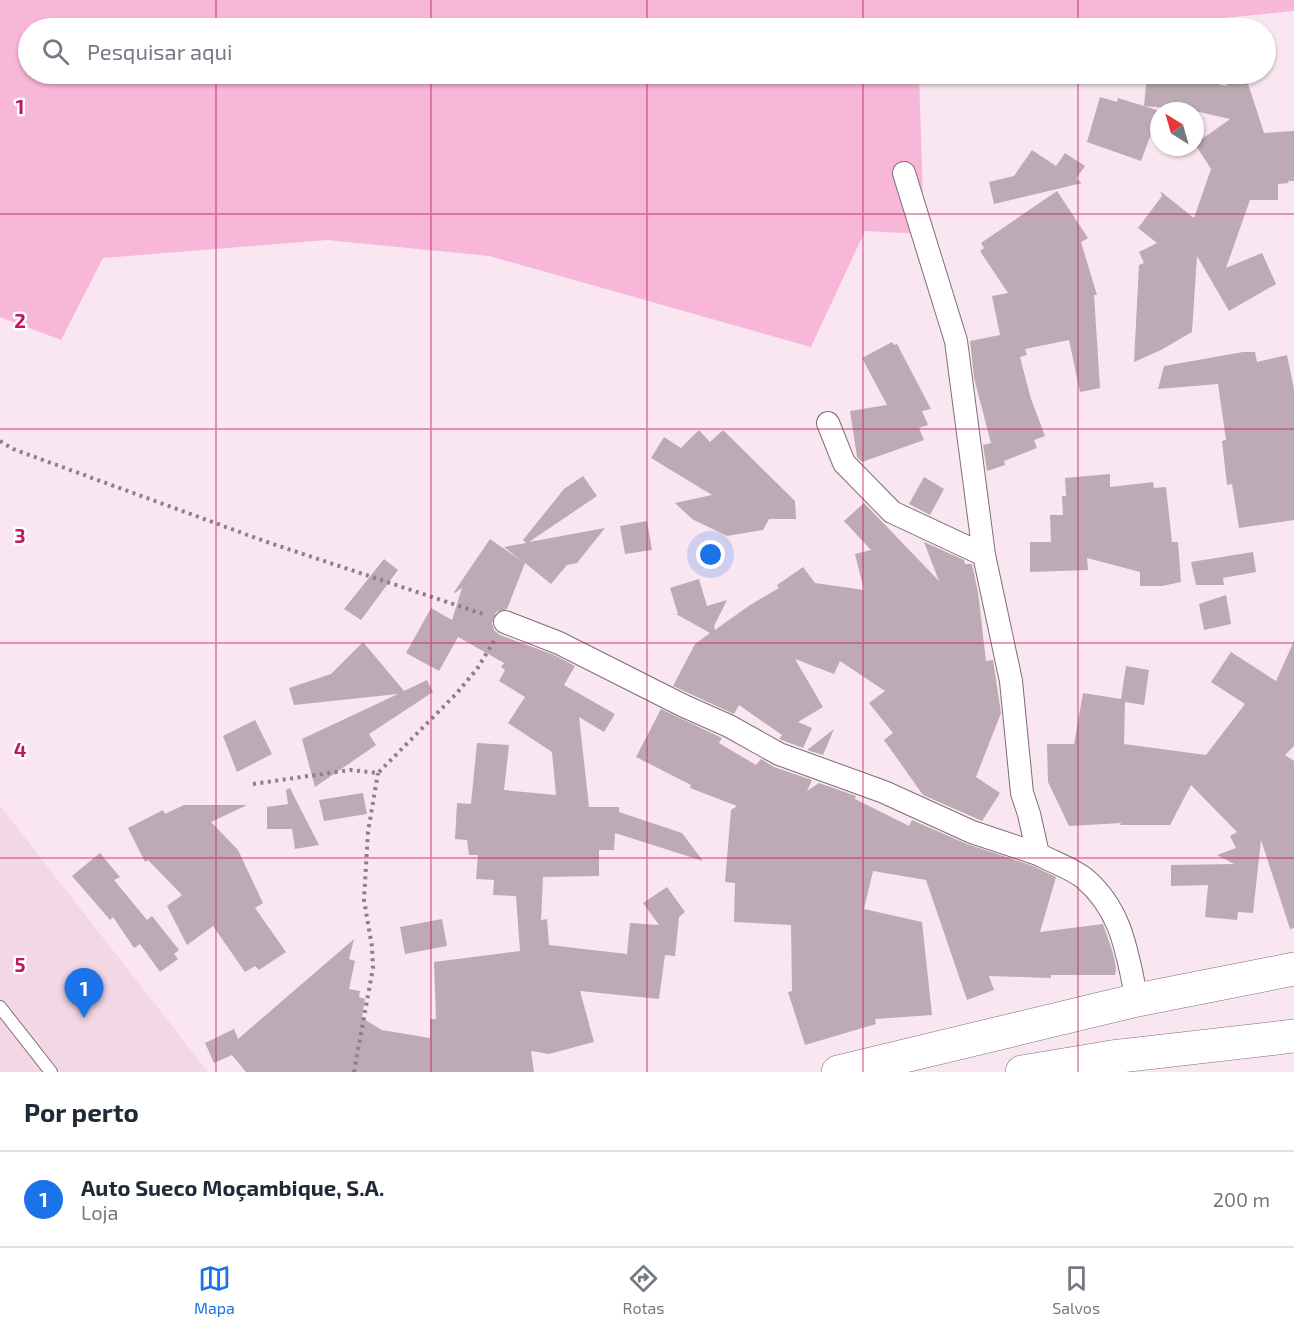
<!DOCTYPE html>
<html lang="pt">
<meta charset="utf-8">
<style>
:root{--surface:#fff;--page:#f6f6f7;--text:#1f2937;--muted:#747a83;--line:#e0e1e3;--accent:#1a73e8}
body{margin:0;font-family:"Exo 2",sans-serif;background:var(--page);color:var(--text)}
.compass{position:absolute;left:1150px;top:102px;width:54px;height:54px;border-radius:50%;background:var(--surface);box-shadow:0 2px 4px #0004;rotate:323deg}
.you{position:absolute;left:711px;top:555px;width:21px;height:21px;margin:-15px;border:4px solid #fff;border-radius:50%;background:#1a73e8;box-shadow:0 0 0 9px #1a73e833}
.badge{display:grid;place-items:center;width:39px;height:39px;border-radius:50%;background:var(--accent);color:#fff;font-size:20px;font-weight:700}
.pin{position:absolute;translate:-50% -50px;filter:drop-shadow(0 2px 3px #0008)}
.pin::after{content:'';position:absolute;top:32px;width:21px;height:18px;background:inherit;clip-path:polygon(0 0,100% 0,50% 100%)}
.list{margin:0;padding:0;list-style:none}
h2{display:flex;justify-content:space-between;align-items:center;height:78px;margin:0;padding:0 24px;font-size:26px}
h2 small{font-size:20px;font-weight:400;color:var(--muted)}
.list li{display:grid;grid-template-columns:39px 1fr auto;gap:18px;align-items:center;box-sizing:border-box;height:96px;padding:0 24px;border-top:2px solid var(--line)}
.list b{display:block;font-size:22px;white-space:nowrap}
.list p{margin:0;font-size:20px;white-space:nowrap;color:var(--muted)}
.list em{font-size:20px;font-style:normal;color:var(--muted)}
.icon{flex:none;width:33px;height:33px;fill:none;stroke:currentColor;stroke-width:2;stroke-linecap:round;stroke-linejoin:round}
.map{position:relative;flex:none;width:1294px;height:1072px;overflow:hidden}
.search{position:absolute;background:var(--surface);box-shadow:0 2px 4px #0004;left:18px;right:18px;top:18px;height:66px;display:flex;align-items:center;gap:15px;box-sizing:border-box;padding:0 21px;border-radius:33px;color:var(--muted);font-size:22px}
.sheet{height:174px;background:var(--surface)}
nav{display:flex;justify-content:space-around;align-items:center;box-sizing:border-box;height:84px;border-top:2px solid var(--line);background:var(--surface);font-size:16px;color:var(--muted)}
nav a{display:grid;justify-items:center;gap:3px}
nav .on{color:var(--accent)}
.map>svg:first-child{display:block}
.built{fill:#f3d7e4}
.green{fill:#f8b6d8}
.building{fill:#beaab4}
.lines{fill:none;stroke-linecap:round;stroke-linejoin:round}
.service-casing{stroke:#7f6d76;stroke-width:14}
.minor-casing{stroke:#7f6d76;stroke-width:24}
.trunk-casing{stroke:#7f6d76;stroke-width:34}
.path{stroke:#8c8086;stroke-width:4;stroke-dasharray:3 4.5;stroke-linecap:butt}
.service{stroke:#fff;stroke-width:12}
.minor{stroke:#fff;stroke-width:22}
.trunk{stroke:#fff;stroke-width:33}
.grid{fill:none;stroke:#c2185b;stroke-width:1.5;stroke-opacity:0.55}
.grid-label{font-size:20px;text-anchor:middle;font-weight:bold;fill:#c2185b;stroke:#fff;stroke-width:5;stroke-linejoin:round;paint-order:stroke}
</style>
<div class="map">
<svg width="1294" height="1072" viewBox="0 0 1294 1072">
<rect width="100%" height="100%" fill="#fae6f0"/>
<path class="built" d="M0,806L208,1072H0Z"/>
<path class="green" d="M0,0H1294V11L1119,28H28V74H919L924,234L865,231L811,347L489,256L327,240L103,258L61,340L0,317Z"/>
<path class="building" d="M1147,74H1177V76L1227,86L1223,74H1245L1264,133L1294,131V181H1288L1289,183L1278,184V200H1250L1226,268L1262,253L1276,284L1229,311L1197,256L1192,332L1161,350L1134,362L1139,265L1144,263L1139,252L1157,243L1138,228L1162,196L1160,191L1194,218L1211,169L1195,144L1230,119L1195,111L1144,106Z
M1100,97L1117,102L1118,98L1157,110L1156,121L1141,161L1087,142Z
M1032,150L1056,166L1065,153L1085,166L1076,179L1082,183L994,204L989,182L1014,176Z
M1057,191L1088,238L1081,242L1097,295H1094L1100,388L1080,392L1069,340L1025,349L1027,355L1020,357L1031,399L1045,436L1034,440L1037,448L1004,461L1005,465L987,471L983,445L991,443L974,378L970,341L1000,335L992,296L1008,293L980,251L984,248L981,243Z
M892,342L894,345L897,344L931,409L922,411L928,425L919,428L924,440L862,462L857,457L850,411L887,405L862,358Z
M1243,352H1255L1257,362L1287,355L1294,389V520L1239,528L1232,484L1227,485L1222,441L1226,440L1218,384L1158,389L1164,366Z
M699,430L710,442L723,430L795,501L796,519H769L763,530L727,536L692,519L675,503L712,495L651,458L664,437L681,448Z
M1110,474V487L1153,482L1154,488L1166,487L1172,542H1178L1181,582L1162,586H1140V572L1087,558L1088,570L1030,572V542H1051L1050,515H1063L1062,496H1066L1065,478Z
M583,476L597,496L529,542L605,528L577,563L567,565L551,584L525,563L507,609L496,612L492,623L494,630L500,635L554,655L575,666L564,685L615,714L604,732L579,717L589,807H619V812L682,833L703,861L615,833L614,850H599V876L543,877L541,920L547,919L549,945L627,954L630,923L659,925L643,903L667,887L685,912L679,917L675,956L665,955L659,999L580,991L594,1042L549,1054L531,1051L534,1072H246L232,1055L214,1063L205,1043L234,1029L238,1039L354,939L349,959L355,961L349,989L360,991L359,997L365,999L362,1018L382,1030L430,1038V1019H436L434,962L520,951L516,896L493,895L494,880L476,879L478,855H469L467,840L455,839L457,803L471,804L477,743L509,745L504,790L556,795L552,752L508,723L525,697L499,681L505,670L501,667L504,663L458,637L439,671L406,653L431,608L452,620L462,588L455,593L454,592L490,539L523,562L504,547L526,543L523,540L564,489Z
M924,477L944,489L930,515L909,504Z
M864,503L939,581L924,542L964,560L965,564H972L978,592L986,661L993,660L1001,713L976,777L1000,793L982,821L923,795L884,740L893,733L869,703L885,691L840,661L834,674L795,659L823,707L798,722L812,728L803,748L779,739L782,735L739,705L734,714L673,686L695,644L710,633L676,614H678L670,588L699,579L707,606L727,600L714,626L715,630L750,605L779,588L777,585L803,567L815,583L864,590L855,554L871,550L844,521Z
M647,521L652,550L625,554L620,526Z
M1253,552L1256,572L1223,578L1224,585H1196L1191,562Z
M384,559L398,570L361,620L344,609Z
M1226,595L1231,624L1204,630L1199,604Z
M1294,641V746L1285,755L1294,761V928L1290,929L1261,840L1253,913L1238,912L1237,920L1205,917L1208,885L1171,886V865L1234,864L1217,855L1236,848L1230,836L1237,832L1191,785L1170,825H1120L1121,823L1069,826L1048,782L1047,744H1074L1083,693L1121,699L1126,666L1149,670L1144,705L1125,702L1124,744L1206,755L1245,704L1211,682L1231,652L1276,681Z
M363,642L404,691L427,680L433,692L369,734L376,745L315,787L302,739L398,694L294,705L289,688L331,674Z
M661,709L722,738L719,743L756,765L761,759L774,767L812,780L807,791L819,783L856,796L855,799L909,826L912,820L967,844L1033,866L1056,877L1040,932L1103,924L1113,953L1116,968L1115,975H1051V978L989,976L994,990L967,1000L926,880L873,871L864,909L922,922L932,1015L875,1019L876,1024L805,1045L788,992L792,991L791,925L734,922L735,883L725,882L731,810L737,806L690,788L691,785L636,757Z
M255,720L272,754L237,772L223,736Z
M834,729L823,755L807,750Z
M290,788L298,804L319,845L295,849L292,829H267V807L288,804L286,790Z
M363,793L367,814L324,821L319,800Z
M184,805H247L211,822L238,850L263,903L255,908L286,952L259,970L255,966L245,972L213,926L187,945L167,906L182,895L148,860L145,862L128,828L163,810L165,814Z
M100,853L120,877L114,880L147,920L152,916L179,950L174,954L178,959L160,972L140,944L134,948L113,917L110,920L72,876Z
M442,919L447,946L405,954L400,927Z"/>
<g class="lines">
<defs>
<path id="service" d="M0,1007L51,1072"/>
<path id="minor" d="M904,173L956,341L984,555L1011,681L1022,793L1029,814L1038,854C1053,862 1071,868 1084,878C1123,911 1127,954 1137,1000
M828,423L844,463L892,512L984,555
M505,622L559,643L684,706L729,726L779,754L884,792L972,832L1038,854"/>
<path id="trunk" d="M838,1072L1137,1000L1294,969
M1022,1072L1112,1057L1294,1036"/>
</defs>
<use href="#service" class="service-casing"/>
<use href="#minor" class="minor-casing"/>
<use href="#trunk" class="trunk-casing"/>
<path class="path" d="M0,441L13,449L267,542L483,614
M253,784L350,770L378,773L456,694L477,669L494,641
M354,1072L373,968L372,947L364,900L368,832L378,773"/>
<use href="#service" class="service"/>
<use href="#minor" class="minor"/>
<use href="#trunk" class="trunk"/>
</g>
<path class="grid" d="M216,0V28M431,0V28M647,0V28M863,0V28M1078,0V28M216,74V1072M431,74V1072M647,74V1072M863,74V1072M1078,74V1072M0,214H1294M0,429H1294M0,643H1294M0,858H1294"/>
<g class="grid-label">
<text x="20" y="114">1</text>
<text x="20" y="328">2</text>
<text x="20" y="543">3</text>
<text x="20" y="757">4</text>
<text x="20" y="972">5</text>
</g>
</svg>
<svg class="compass" viewBox="-18 -18 36 36"><path d="M0-13l5 13h-10z" fill="#e53935"/><path d="M0 13l5-13h-10z" fill="#747a83"/></svg>
<div class="you"></div>
<div class="pin badge" style="left:84px;top:1018px">1</div>
<div class="search"><svg class="icon" aria-label="search" viewBox="0 0 24 24"><circle cx="10" cy="10" r="6"/><path d="M15 15l6 6"/></svg>Pesquisar aqui</div>
</div>
<section class="sheet">
<h2>Por perto<small></small></h2>
<ul class="list">
<li><span class="badge">1</span><div><b>Auto Sueco Moçambique, S.A.</b><p>Loja</p></div><em>200 m</em></li>
</ul>
</section>
<nav>
<a class="on"><svg class="icon" aria-label="map" viewBox="0 0 24 24"><path d="M3 6l6-2 6 2 6-2v14l-6 2-6-2-6 2zM9 4v14M15 6v14"/></svg>Mapa</a>
<a><svg class="icon" aria-label="directions" viewBox="0 0 24 24"><path d="M12 3l9 9-9 9-9-9zM9 14v-3h6M13 9l2 2-2 2"/></svg>Rotas</a>
<a><svg class="icon" aria-label="saved" viewBox="0 0 24 24"><path d="M7 4h10v16l-5-4-5 4z"/></svg>Salvos</a>
</nav>
